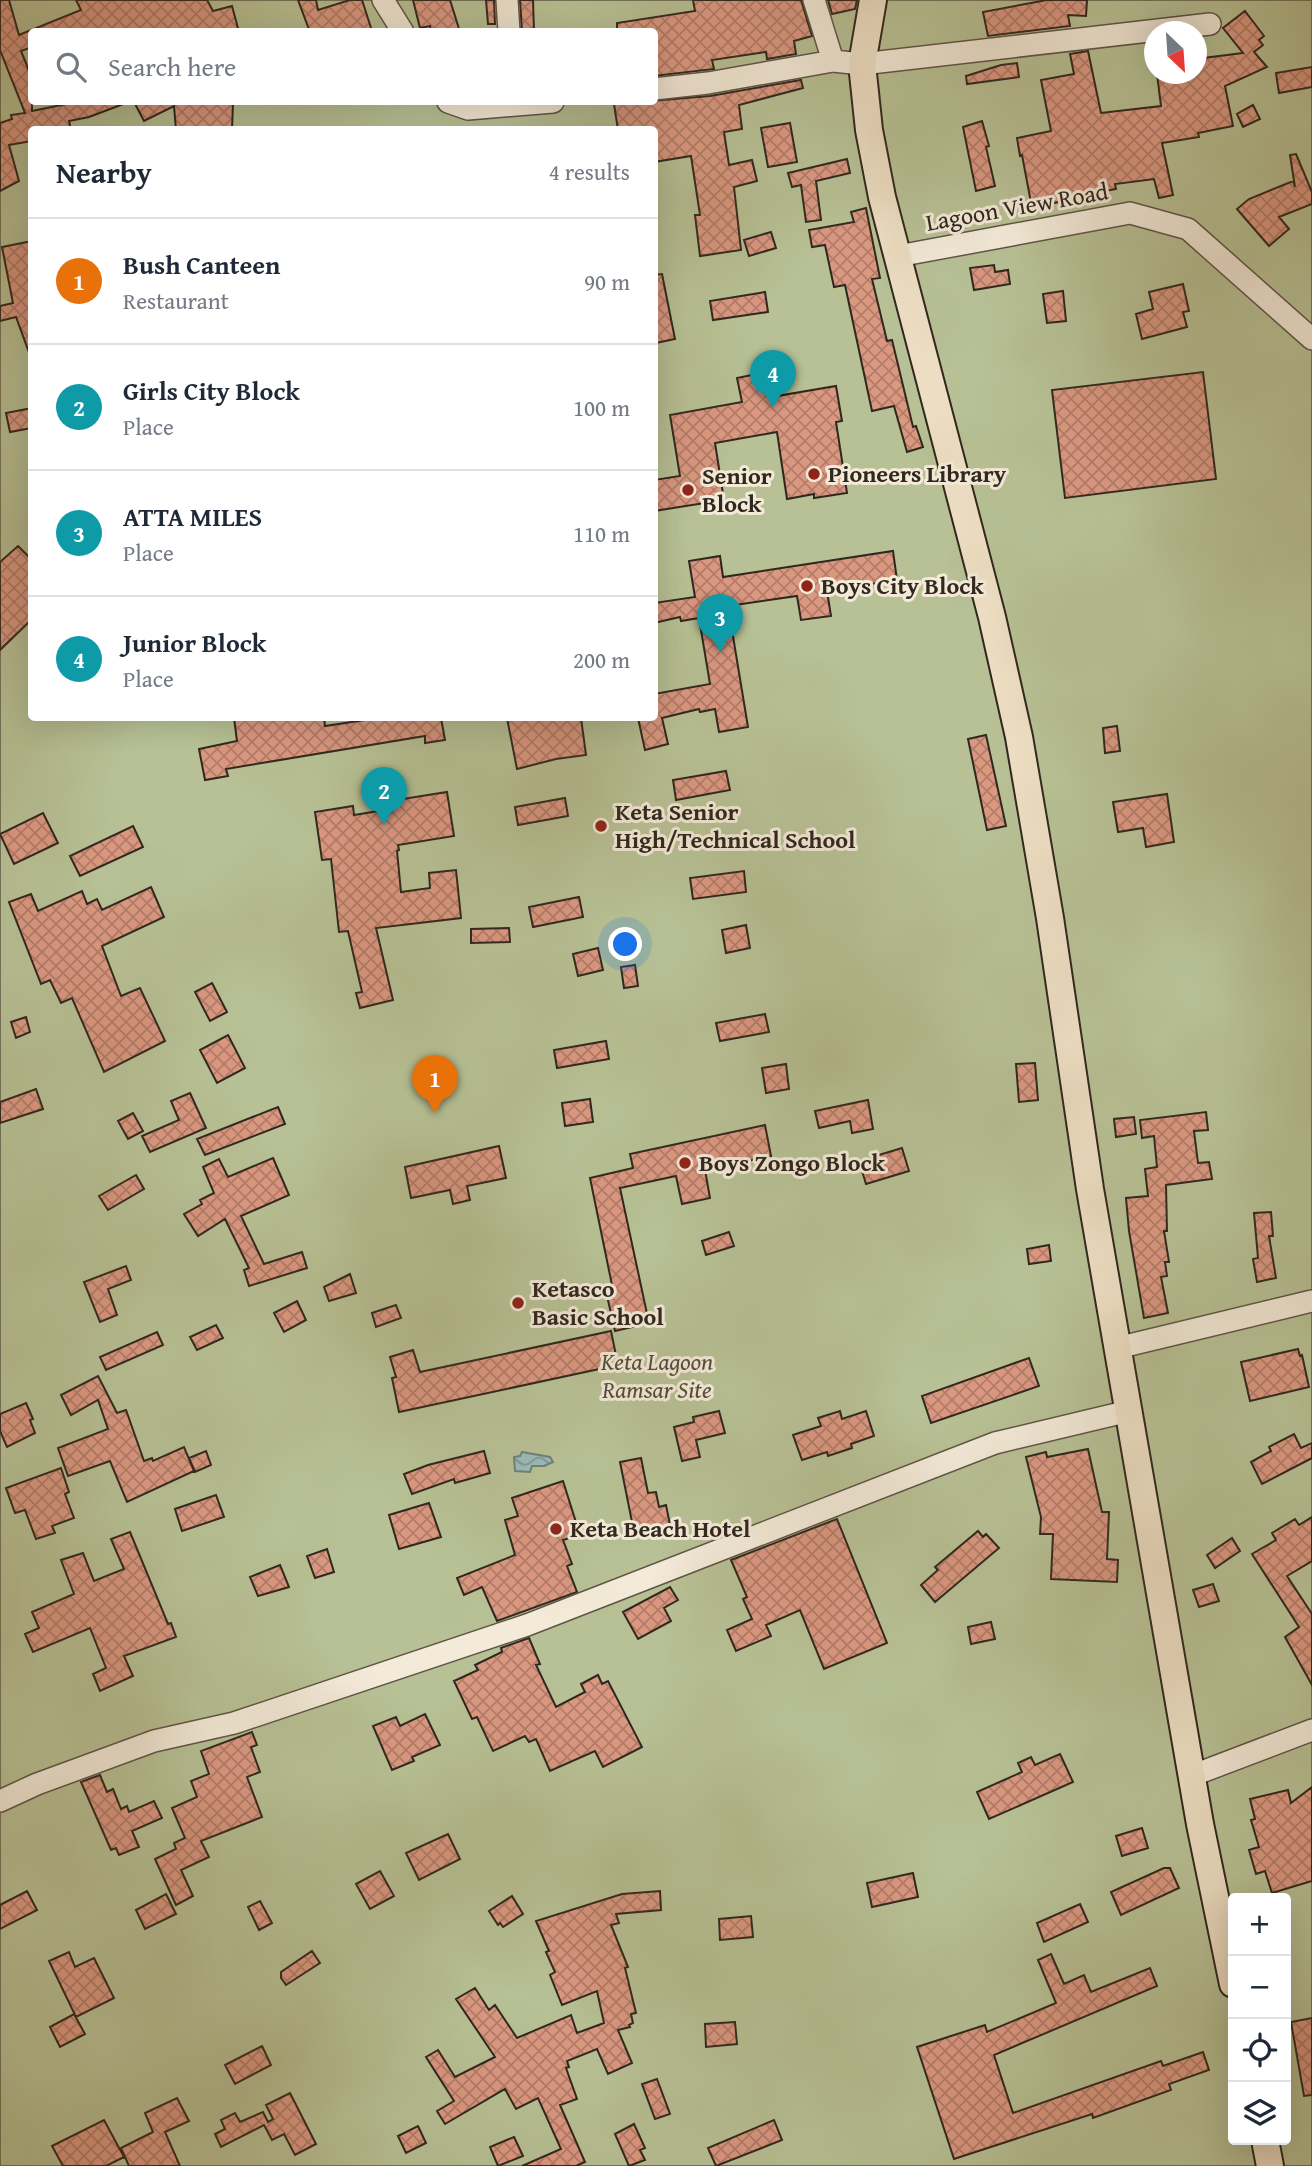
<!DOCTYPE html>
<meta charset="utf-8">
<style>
:root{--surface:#fff;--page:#f2f2f3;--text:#1f2937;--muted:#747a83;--line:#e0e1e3;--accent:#8f2418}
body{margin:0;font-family:"Gentium Book Plus",serif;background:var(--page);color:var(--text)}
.controls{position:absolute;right:21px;bottom:21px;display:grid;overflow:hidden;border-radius:7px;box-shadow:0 7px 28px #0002}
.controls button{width:63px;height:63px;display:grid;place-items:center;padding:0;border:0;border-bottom:2px solid var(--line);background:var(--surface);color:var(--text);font:35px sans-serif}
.compass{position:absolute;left:1144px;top:21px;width:63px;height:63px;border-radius:50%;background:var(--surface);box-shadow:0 7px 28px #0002;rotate:155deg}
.you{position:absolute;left:626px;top:945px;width:24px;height:24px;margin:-18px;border:5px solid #fff;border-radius:50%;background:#1a73e8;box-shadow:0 0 0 10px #1a73e833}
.badge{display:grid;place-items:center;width:46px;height:46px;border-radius:50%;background:var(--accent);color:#fff;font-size:23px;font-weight:700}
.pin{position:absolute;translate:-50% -58px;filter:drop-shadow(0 2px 4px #0008)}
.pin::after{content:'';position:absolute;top:37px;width:24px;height:21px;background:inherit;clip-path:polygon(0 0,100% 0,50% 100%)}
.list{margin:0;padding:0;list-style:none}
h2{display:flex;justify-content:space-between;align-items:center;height:91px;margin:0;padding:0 28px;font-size:30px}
h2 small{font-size:23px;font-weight:400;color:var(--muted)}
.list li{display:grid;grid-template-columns:46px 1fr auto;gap:21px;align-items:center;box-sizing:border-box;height:126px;padding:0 28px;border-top:2px solid var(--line)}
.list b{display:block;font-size:26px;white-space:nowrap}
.list p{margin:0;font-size:23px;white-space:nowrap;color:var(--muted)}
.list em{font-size:23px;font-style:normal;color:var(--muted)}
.icon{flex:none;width:38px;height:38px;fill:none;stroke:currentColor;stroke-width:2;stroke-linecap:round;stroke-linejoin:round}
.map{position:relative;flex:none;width:1312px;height:2166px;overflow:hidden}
.search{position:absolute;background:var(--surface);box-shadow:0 7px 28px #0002;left:28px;top:28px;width:630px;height:77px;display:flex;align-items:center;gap:18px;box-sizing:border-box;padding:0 24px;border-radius:7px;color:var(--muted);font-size:26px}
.panel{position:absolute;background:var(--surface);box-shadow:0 7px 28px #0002;left:28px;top:126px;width:630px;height:595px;border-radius:7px}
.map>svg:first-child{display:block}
.park{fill:#b7c195;stroke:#74745a;stroke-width:2;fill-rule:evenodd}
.water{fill:url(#water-waves);stroke:#70807b;stroke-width:2}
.building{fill:url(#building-cross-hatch);stroke:#30271e;stroke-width:2}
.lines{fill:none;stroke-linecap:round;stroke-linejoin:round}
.minor-casing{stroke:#5f5547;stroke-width:24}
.major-casing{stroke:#30271e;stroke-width:30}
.minor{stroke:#f3ead8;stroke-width:21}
.major{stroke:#eddec3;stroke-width:26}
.poi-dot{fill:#8f2418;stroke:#f3ead8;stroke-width:2.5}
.labels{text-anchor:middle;stroke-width:6;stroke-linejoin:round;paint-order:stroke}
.street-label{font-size:24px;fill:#30271e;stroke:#f3ead8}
.poi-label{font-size:24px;font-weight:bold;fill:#30271e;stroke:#f3ead8;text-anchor:start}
.park-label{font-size:24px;font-style:italic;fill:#524e3c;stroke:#f3ead8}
</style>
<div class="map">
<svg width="1312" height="2166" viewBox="0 0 1312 2166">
<defs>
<pattern id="water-waves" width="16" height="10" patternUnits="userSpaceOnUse" patternTransform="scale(1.75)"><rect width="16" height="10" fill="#9abbb9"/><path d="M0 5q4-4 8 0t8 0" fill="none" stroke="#7e9896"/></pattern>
<pattern id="building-cross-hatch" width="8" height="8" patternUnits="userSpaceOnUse" patternTransform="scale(1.75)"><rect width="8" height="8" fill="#db9881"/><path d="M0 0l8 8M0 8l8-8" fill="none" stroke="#b27c69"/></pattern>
</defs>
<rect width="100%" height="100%" fill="#eddec3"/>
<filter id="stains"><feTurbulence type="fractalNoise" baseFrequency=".00286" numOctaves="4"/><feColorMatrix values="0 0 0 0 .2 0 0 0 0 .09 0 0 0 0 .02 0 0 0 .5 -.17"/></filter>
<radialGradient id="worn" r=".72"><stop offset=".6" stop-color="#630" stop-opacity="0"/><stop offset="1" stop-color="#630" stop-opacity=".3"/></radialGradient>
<path class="park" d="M0,0H1312V2166H0ZM32,32H654V102H32ZM1154,32H1196V74H1154ZM32,130H654V718H32ZM1233,1898H1286V2140H1233Z"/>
<path class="water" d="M522,1452L550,1457L553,1462L544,1466H532L530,1472L515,1471L514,1457L520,1456Z"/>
<path class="building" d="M0,0H9L19,35L81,10L76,0H207L213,11L232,6L239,32H32V47L21,51L32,78V111L76,102L126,103L89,117L69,121L71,130H32V141L9,145L19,181L0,191V123L12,119L11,115L25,113L0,50Z
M298,0H316L318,10L350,0H362L372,31L310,32Z
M413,0H450L460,32H431L430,26L420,28Z
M486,0H494L495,24H488Z
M520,0H533L534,32H522Z
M693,0H801L812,36L794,41L796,54L767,59L766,52L712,60L714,69L654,76V32H617V23L695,11Z
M828,0H857L855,9L832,14Z
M1047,0H1087L1086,16L1068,15L1070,26L988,36L983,12Z
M1245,11L1264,36L1259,40L1263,45L1254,52L1267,67L1225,86L1233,126L1198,133L1199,137L1162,143L1173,195L1159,198L1154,179L1115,184L1116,189L1062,199L1063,201L1032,208L1022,155L1020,156L1017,138L1051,131L1041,80L1074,74L1070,54L1088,51L1101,113L1161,106L1157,74H1196V59L1243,53L1223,28Z
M1017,63L1019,77L967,84L966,76L1001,65Z
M1312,67V87L1279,93L1276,73Z
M801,80L803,88L739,105L742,129L724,132L729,165L752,160L757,181L734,187L741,250L700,256L695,215H700L691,156L654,162V130H618L614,104L710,96Z
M134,102H233L232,130H176L174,106L144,121Z
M1253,105L1260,119L1243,127L1237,114Z
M982,121L989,146L986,147L995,186L976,191L963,127Z
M790,123L797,162L768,167L761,128Z
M1296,154L1312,192V204L1279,217L1289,229L1269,246L1237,209L1249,199L1293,181L1295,187L1290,155Z
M847,159L850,173L816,181L821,220L806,222L801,185L792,187L788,173Z
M866,208L880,278L872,279L887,341L892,340L913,427L916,426L923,447L907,452L894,406L872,411L845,285L834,287L825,245L812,247L809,230L854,222L851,212Z
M771,232L776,248L749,256L744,240Z
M32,241V354L30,355L16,317L0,321V306L13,303L2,247Z
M994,265L995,272L1008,270L1010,284L974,290L970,268Z
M662,274L675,339L656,343L654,275Z
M1183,284L1189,311L1183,312L1187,327L1142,339L1136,314L1153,309L1149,292Z
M1063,291L1066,321L1047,323L1043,294Z
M765,292L768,312L713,320L710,301Z
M767,372L771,397L836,386L842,421L836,422L847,493L814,498V494L787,499L777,432L715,443L724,500L654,511V480L680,476L670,415L742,402L737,378Z
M1203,372L1216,479L1065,498L1052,390Z
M32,408V428L10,432L6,413Z
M18,546L32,560V619L0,650V562Z
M893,551L897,580L827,591L831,616L801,620L797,596L728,606L748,727L719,732L715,709L700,712L699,709L662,718L668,744L645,750L638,718H654V694L710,684L699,618L681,621L680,617L654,623V603L695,597L689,561L720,556L723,577Z
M234,718H324L325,726L378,718H441L445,740L425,743V736L226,769L228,776L205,780L199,749L237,741Z
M507,718H581L586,755L556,759L517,769Z
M1117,726L1120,751L1105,753L1103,728Z
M986,735L1006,826L987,830L968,739Z
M726,771L730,790L676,800L673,780Z
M447,792L454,836L398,845L399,850L397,851L401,892L430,888L429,873L456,870L461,918L376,928L393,1000L360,1008L356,993L362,992L348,931L339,932L331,859L322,860L315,812L353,806L354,815L391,809L390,801Z
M1167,794L1174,842L1146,847L1143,828L1118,832L1113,802Z
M565,798L568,816L518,825L515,807Z
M43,813L58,843L14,864L0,834Z
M133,826L143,847L80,876L70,856Z
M744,871L746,892L693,899L690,878Z
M151,887L164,917L102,946L121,996L140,988L165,1041L104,1072L72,998L61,1003L50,980L41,984L9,902L31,894L38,911L82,891L87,904L97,899L102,910Z
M579,897L583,917L533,927L529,907Z
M746,925L750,948L726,953L722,930Z
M509,928L510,942L471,943V929Z
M598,948L603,970L578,976L573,954Z
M635,965L638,986L624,988L621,967Z
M212,983L227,1012L210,1021L195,992Z
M765,1014L769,1032L720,1041L716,1023Z
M26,1017L30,1032L16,1038L11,1022Z
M228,1035L245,1068L217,1083L200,1050Z
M606,1041L609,1059L557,1068L554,1050Z
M1035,1063L1038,1100L1019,1102L1016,1064Z
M786,1064L789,1089L766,1093L762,1068Z
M36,1089L43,1109L0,1123V1102Z
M190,1093L206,1128L150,1152L142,1136L179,1120L171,1101Z
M590,1099L593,1122L565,1126L562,1103Z
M868,1100L873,1129L852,1133L850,1121L819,1128L815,1111Z
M278,1107L285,1124L205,1155L197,1139Z
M1206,1112L1208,1130L1194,1131L1198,1163L1209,1162L1212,1179L1166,1185L1167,1231H1164L1169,1262H1165L1167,1276L1161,1277L1168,1313L1144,1318L1129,1231L1126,1198L1148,1196L1145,1169L1157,1167L1154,1136L1142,1138L1140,1120Z
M133,1113L143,1131L128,1139L118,1121Z
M1134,1117L1136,1134L1116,1137L1114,1119Z
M765,1125L771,1156L705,1170L710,1198L682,1204L676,1176L620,1188L649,1323L615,1331L605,1287L612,1285L590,1178L633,1168L630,1154Z
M499,1146L506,1178L467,1186L470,1200L453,1204L450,1190L411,1198L405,1167Z
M902,1148L909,1171L866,1184L859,1161Z
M273,1158L289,1195L241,1216L264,1264L302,1252L307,1268L249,1286L244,1270L249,1268L225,1219L198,1236L184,1214L202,1204L200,1200L214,1193L203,1167L219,1159L228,1177Z
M136,1175L144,1189L108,1210L99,1196Z
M1271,1212L1273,1236H1269L1276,1278L1257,1282L1253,1259L1258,1258L1254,1213Z
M729,1232L734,1246L706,1255L702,1241Z
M1049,1245L1051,1261L1029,1264L1027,1249Z
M126,1266L131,1280L108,1289L117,1315L100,1322L84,1282Z
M350,1274L356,1293L329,1301L324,1287Z
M297,1301L306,1320L284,1332L274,1313Z
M396,1305L401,1318L376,1327L372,1313Z
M216,1325L223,1338L197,1350L190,1337Z
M611,1331L618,1365L399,1412L392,1378L396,1377L390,1357L413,1350L420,1372Z
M157,1332L163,1345L106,1370L100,1357Z
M1298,1349L1300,1356L1302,1355L1309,1387L1250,1401L1241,1362Z
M1029,1358L1039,1386L931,1423L922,1396Z
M98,1376L117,1413L126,1410L144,1461L152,1458L153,1461L184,1447L194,1471L127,1502L110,1461L68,1476L58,1448L108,1429L98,1400L71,1415L61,1395Z
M26,1403L33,1419L30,1420L35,1433L7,1447L0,1431V1414Z
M719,1411L725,1433L696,1440L700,1457L682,1461L674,1427L694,1422L693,1417Z
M840,1411L842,1419L866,1411L874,1436L851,1444L852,1448L828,1456L827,1452L802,1460L793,1435L821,1426L818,1418Z
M1294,1434L1301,1448L1312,1443V1458L1262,1484L1251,1462L1271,1451L1269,1447Z
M1088,1449L1102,1512H1109L1107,1559L1118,1560L1117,1582L1051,1579L1053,1534H1040L1041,1517L1026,1457L1046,1452L1047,1457Z
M206,1451L211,1465L195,1472L189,1458Z
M484,1451L490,1473L455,1483L454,1479L412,1494L404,1474L428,1465Z
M641,1458L648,1493L656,1492L659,1507L666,1505L671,1530L635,1537L620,1462Z
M61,1468L69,1492L65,1494L74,1518L52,1526L55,1533L36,1539L25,1510L15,1513L6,1488Z
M563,1481L580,1535L563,1540L572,1564L567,1566L577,1592L497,1621L482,1587L464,1595L457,1578L515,1555L505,1520L518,1516L512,1498Z
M216,1495L224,1517L182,1531L175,1509Z
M429,1503L441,1537L399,1549L389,1515Z
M1312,1517V1561L1287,1576L1312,1614V1685L1285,1637L1299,1627L1252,1554L1276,1540L1272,1533L1295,1519L1299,1525Z
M837,1519L887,1643L824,1669L800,1610L766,1625L771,1636L736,1651L727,1630L752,1619L743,1599L747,1597L731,1560Z
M978,1531L983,1537L986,1534L999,1548L935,1602L921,1585L938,1570L935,1567Z
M130,1532L168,1624L171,1623L176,1637L124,1656L133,1676L100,1691L93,1674L106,1668L90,1628L33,1652L25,1634L39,1628L32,1612L74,1594L61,1560L83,1553L94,1581L124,1569L111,1539Z
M1232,1538L1240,1551L1215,1568L1207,1555Z
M327,1549L334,1572L315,1578L307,1556Z
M280,1565L289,1587L258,1596L250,1577Z
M1213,1584L1219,1601L1199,1607L1193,1590Z
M670,1587L678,1600L664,1608L671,1621L638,1639L623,1612Z
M991,1622L995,1639L971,1644L968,1627Z
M529,1638L540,1664L536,1665L556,1707L585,1692L581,1684L598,1675L602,1684L608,1681L642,1747L603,1767L595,1751L550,1771L536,1739L529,1742L525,1736L493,1751L477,1717L472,1719L454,1681L478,1670L475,1665L502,1652L501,1648Z
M425,1714L440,1745L412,1757L414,1761L392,1770L373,1726L396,1717L400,1726Z
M252,1732L257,1745L251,1747L260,1772L247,1777L262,1817L201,1841L209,1857L181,1870L193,1896L176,1905L155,1859L176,1849L174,1843L185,1838L172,1808L197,1797L191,1781L209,1774L201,1751Z
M1060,1754L1073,1782L989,1819L977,1792L1022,1772L1018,1763L1031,1757L1035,1765Z
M100,1775L107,1792L113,1789L121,1809L127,1806L129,1812L154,1801L162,1818L132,1831L139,1847L119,1855L116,1848L111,1850L81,1782Z
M1312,1787V1881L1272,1893L1265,1871L1256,1874L1249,1850L1259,1847L1251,1820L1255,1819L1250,1799L1288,1790L1291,1803Z
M1142,1828L1148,1848L1122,1856L1116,1836Z
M448,1834L460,1859L419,1880L406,1853Z
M1164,1868H1170L1179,1888L1121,1915L1111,1892Z
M380,1871L394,1896L370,1909L356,1884Z
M913,1873L918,1897L872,1907L867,1883Z
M27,1891L37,1910L0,1929V1905Z
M660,1891L661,1910L616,1914L619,1923L611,1925L628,1967L625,1968L636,2013L631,2014L633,2023L629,2025L630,2027L618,2030L632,2063L608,2074L597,2049L567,2061L569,2067L566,2068L577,2099L560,2105L585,2162L576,2166H522L561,2149L538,2098L516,2109L505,2089L445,2124L437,2111L454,2101L426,2057L438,2050L455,2077L495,2057L456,1999L475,1988L489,2010L495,2005L517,2038L571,2015L577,2033L604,2023L597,1991L562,2005L550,1975L555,1972L546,1952L549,1951L536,1921L622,1894Z
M166,1894L176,1914L145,1929L136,1910Z
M512,1896L523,1914L503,1927L500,1923L498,1925L489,1911Z
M260,1901L272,1923L259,1930L248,1907Z
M1080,1904L1088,1922L1044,1942L1037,1923Z
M751,1916L753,1937L720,1940L719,1919Z
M312,1951L320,1963L286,1985L281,1978V1972Z
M69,1952L75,1967L94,1958L114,1998L76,2017L49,1961Z
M1051,1954L1064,1984L1084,1975L1091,1992L1150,1968L1157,1986L994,2055L1013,2113L1161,2061L1163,2066L1203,2052L1209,2070L1169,2084L1171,2090L1093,2118L1092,2114L954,2159L917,2047L985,2025L987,2032L1056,2003L1038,1960Z
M74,2014L85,2034L60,2047L50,2027Z
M1312,2018V2095L1304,2096L1291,2022Z
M735,2022L737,2044L706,2047L705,2024Z
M262,2046L271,2065L235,2084L225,2065Z
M657,2079L670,2114L655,2119L642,2084Z
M290,2093L316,2144L295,2155L284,2134L272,2140L264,2125L221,2147L215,2134L225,2129L221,2120L235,2113L240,2122L263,2112L268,2122L273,2119L266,2105Z
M177,2098L189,2121L165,2132L180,2166H129L121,2148L153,2132L145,2113Z
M104,2120L124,2157L106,2166H63L52,2146Z
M774,2120L782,2140L716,2166L708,2148Z
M634,2124L645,2148L640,2150L645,2160L629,2166L615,2134Z
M418,2126L426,2143L406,2153L398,2136Z
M514,2137L523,2156L498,2166L490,2147Z"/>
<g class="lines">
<defs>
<path id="minor" d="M383,0L403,32
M507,0L509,32
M814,0L833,61
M654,89L708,83L833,61L862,64L1210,24
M448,102L468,109L553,102
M898,256L1130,213L1188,229L1312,339
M1117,1348L1312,1301
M1191,1776L1312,1730
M0,1801L37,1784L154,1741L234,1723L527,1625L995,1443L1129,1411"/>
<path id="major" d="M873,0L862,64L869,130L882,197L992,617L1019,737L1050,918L1090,1189L1200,1824L1233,1984
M1265,2140L1270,2166"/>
</defs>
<use href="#minor" class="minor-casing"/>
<use href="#major" class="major-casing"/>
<use href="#minor" class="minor"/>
<use href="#major" class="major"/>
</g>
<g class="poi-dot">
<circle cx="814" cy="474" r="7"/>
<circle cx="688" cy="490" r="7"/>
<circle cx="807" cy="586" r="7"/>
<circle cx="601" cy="826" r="7"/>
<circle cx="685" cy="1163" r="7"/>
<circle cx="518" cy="1303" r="7"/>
<circle cx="556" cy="1529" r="7"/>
</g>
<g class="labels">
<g class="street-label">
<text transform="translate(1017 207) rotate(-10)" y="8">Lagoon View Road</text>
</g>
<g class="poi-label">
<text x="828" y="482">Pioneers Library</text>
<text x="702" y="484">Senior<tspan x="702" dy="28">Block</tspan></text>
<text x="821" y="594">Boys City Block</text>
<text x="615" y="820">Keta Senior<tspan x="615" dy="28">High/Technical School</tspan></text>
<text x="699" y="1171">Boys Zongo Block</text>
<text x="532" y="1297">Ketasco<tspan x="532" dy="28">Basic School</tspan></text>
<text x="570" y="1537">Keta Beach Hotel</text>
</g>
<g class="park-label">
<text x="657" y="1370">Keta Lagoon<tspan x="657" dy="28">Ramsar Site</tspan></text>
</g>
</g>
<rect width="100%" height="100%" filter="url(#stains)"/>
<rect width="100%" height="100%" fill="url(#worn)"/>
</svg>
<div class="controls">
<button>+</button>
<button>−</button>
<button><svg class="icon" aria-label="locate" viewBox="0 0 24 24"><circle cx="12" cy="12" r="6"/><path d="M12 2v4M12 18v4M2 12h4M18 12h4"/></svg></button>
<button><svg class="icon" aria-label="layers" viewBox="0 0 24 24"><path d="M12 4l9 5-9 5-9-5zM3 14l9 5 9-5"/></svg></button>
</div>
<svg class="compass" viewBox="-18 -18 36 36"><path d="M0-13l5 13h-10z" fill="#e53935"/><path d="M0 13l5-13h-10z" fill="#747a83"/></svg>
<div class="you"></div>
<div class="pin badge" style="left:435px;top:1113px;background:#e8710a">1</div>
<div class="pin badge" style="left:384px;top:825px;background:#0f9aa8">2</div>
<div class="pin badge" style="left:720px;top:652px;background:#0f9aa8">3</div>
<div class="pin badge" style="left:773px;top:408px;background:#0f9aa8">4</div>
<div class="search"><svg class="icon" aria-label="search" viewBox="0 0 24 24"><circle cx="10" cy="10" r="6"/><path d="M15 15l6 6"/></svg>Search here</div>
<section class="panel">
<h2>Nearby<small>4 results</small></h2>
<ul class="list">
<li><span class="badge" style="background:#e8710a">1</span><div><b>Bush Canteen</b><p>Restaurant</p></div><em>90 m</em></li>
<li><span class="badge" style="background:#0f9aa8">2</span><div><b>Girls City Block</b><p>Place</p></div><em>100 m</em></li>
<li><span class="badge" style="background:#0f9aa8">3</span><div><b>ATTA MILES</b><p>Place</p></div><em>110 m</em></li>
<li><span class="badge" style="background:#0f9aa8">4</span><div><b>Junior Block</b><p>Place</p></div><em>200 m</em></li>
</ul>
</section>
</div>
